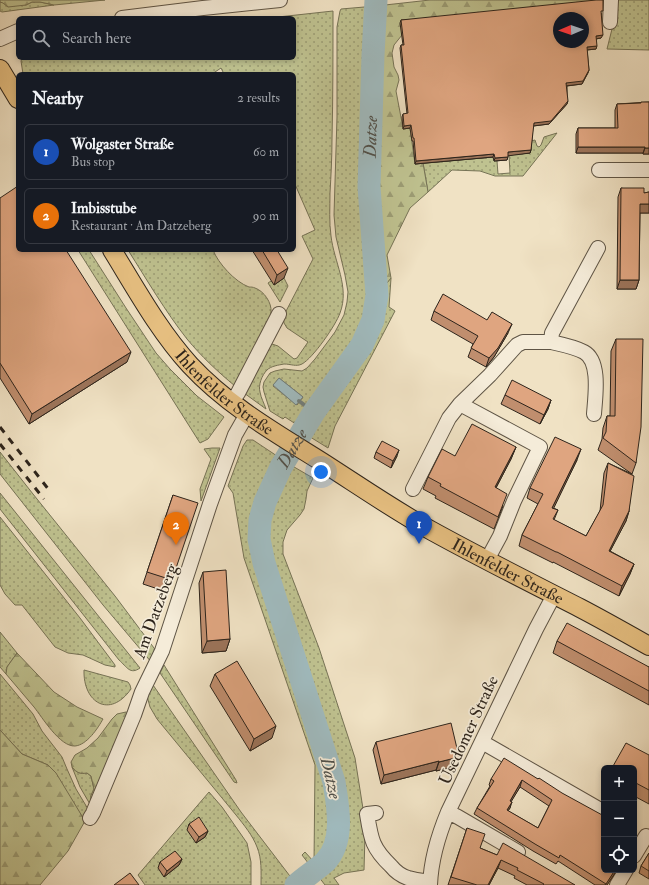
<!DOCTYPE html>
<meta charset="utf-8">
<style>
:root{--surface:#171b24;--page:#242831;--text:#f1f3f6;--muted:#9ea1a6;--line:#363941;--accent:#0f766e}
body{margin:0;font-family:"IM FELL Double Pica",serif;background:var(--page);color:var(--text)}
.controls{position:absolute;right:12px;bottom:12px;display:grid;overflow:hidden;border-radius:6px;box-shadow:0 2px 6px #0003}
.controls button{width:36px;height:36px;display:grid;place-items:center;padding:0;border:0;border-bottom:1px solid var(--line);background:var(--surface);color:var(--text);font:20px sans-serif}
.compass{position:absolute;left:553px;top:12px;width:36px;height:36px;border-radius:50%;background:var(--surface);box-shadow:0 2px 6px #0003;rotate:268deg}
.you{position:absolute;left:321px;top:472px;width:14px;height:14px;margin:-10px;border:3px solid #fff;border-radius:50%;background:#1a73e8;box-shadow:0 0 0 6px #1a73e833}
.badge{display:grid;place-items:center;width:26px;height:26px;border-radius:50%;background:var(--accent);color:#fff;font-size:13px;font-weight:700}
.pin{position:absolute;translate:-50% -33px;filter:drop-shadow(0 1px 2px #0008)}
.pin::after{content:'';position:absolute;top:21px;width:14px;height:12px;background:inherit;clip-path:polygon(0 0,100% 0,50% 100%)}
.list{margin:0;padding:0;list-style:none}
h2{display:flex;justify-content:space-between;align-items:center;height:52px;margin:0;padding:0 16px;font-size:17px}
h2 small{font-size:13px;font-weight:400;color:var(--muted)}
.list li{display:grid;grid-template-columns:26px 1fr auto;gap:12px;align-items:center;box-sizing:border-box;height:56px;margin:0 8px 8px;padding:0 8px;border:1px solid var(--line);border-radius:6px}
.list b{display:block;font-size:15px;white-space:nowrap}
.list p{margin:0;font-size:13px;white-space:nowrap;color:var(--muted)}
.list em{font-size:13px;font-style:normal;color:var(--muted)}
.icon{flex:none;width:22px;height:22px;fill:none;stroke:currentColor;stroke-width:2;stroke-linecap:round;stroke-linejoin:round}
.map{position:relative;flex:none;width:649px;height:885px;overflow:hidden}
.search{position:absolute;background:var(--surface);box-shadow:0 2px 6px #0003;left:16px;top:16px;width:280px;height:44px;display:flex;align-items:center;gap:10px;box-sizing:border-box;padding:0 14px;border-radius:6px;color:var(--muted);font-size:15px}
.panel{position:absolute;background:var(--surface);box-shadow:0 2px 6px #0003;left:16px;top:72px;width:280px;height:180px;border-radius:6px}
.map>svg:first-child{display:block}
.grass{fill:url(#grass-dots);stroke:#767356;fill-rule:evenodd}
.forest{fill:url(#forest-firs);stroke:#767356}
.water{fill:#a0bbbf;stroke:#727f7d}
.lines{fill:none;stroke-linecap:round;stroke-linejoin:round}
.stream{stroke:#727f7d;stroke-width:4}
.river{stroke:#a0bbbf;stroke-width:23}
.minor-casing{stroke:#5e5445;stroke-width:16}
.major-casing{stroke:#2d241b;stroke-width:20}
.minor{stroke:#f5ecd9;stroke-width:14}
.major{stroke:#e8c182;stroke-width:18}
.rail{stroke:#2d241b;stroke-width:3;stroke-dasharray:7 7;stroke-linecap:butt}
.wall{fill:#c08e6e;stroke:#2d241b;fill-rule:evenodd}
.shaded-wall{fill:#9c745a;stroke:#2d241b}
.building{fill:#dfa580;stroke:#2d241b;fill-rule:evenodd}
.labels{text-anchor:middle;stroke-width:3.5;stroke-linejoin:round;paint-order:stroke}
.street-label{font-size:17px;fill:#2d241b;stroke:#f5ecd9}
.water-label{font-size:18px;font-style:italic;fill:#50514c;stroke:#f5ecd9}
</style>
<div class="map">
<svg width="649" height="885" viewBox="0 0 649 885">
<defs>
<pattern id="grass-dots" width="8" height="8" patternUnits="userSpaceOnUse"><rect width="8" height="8" fill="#bfc290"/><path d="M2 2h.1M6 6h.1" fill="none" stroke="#9c9d75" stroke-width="1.8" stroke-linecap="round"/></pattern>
<pattern id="forest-firs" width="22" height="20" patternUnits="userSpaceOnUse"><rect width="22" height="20" fill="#bfc290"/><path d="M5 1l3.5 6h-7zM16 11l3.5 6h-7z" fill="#9c9d75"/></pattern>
</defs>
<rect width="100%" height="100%" fill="#f0e2c4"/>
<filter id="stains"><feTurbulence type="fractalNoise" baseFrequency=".005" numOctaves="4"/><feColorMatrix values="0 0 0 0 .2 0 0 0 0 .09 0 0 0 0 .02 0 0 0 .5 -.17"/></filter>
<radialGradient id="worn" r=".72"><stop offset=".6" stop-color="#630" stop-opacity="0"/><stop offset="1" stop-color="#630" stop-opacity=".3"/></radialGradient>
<path class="grass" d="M616,0H649V50L607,49L614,21Z
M0,2L26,5L32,2H40L54,5L2,12L0,11Z
M376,6L373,55L369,187L377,294L391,278L389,307L395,311L335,426L328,448L307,435L308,432L285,417L283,419L270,411L264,392L263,387L264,382L270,373L275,371L284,369L302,371L307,368L315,359L335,332L344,315L347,302L348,292L345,275L336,237L334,215L337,117V27L340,11L341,9ZM279,378L303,397L297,405L273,386Z
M333,11C333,54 333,96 332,139C332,157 331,175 330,193C330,207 329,222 331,236C334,262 350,287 340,313C336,325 313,358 302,364C296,367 291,364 284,364C279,365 271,366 267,370C262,375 258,385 260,392C261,398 264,403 266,409L244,393L269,343L278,346L294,359L297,358L308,342L287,328L284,323L283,317L313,259L302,236L315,230L294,182V74H224L221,68L212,74H23L21,61L22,58H294V18H269Z
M557,133L523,176H495L480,171L452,170L428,192L423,163L493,157L497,161L498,174L510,173L509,155L530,153L531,141L535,140L537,146L539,147L541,145L544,137Z
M78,250H89L126,308L156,353L170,369L197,396L224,417L208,439L200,443Z
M128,250H213C218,263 235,282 249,287C251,287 253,287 255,288C264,291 272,303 271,312C271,317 268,322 266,326C257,347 245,367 235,386C218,372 201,356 187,339C165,311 147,280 128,250Z
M284,278L288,286L280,302L268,283L271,281L274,284Z
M247,440H253L289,464L313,478L307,491L306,499L304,509L300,515L287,530L283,542V554L319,648L355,758L364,815L365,834L364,870L344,873L334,878L339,885H325L302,855L305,852L314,862L315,765L244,558L233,493L228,486L243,446Z
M212,448H220L201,501L200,489L211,459L204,449Z
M0,452L33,494L115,596L157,652L152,663L103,605L0,474Z
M0,493L140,668C130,675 127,667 119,660L0,509Z
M0,517L80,618L115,665V667L105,665L83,655L68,653L55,647L22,605H15L5,594L0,585Z
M0,632L17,653L7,667L6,674L0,667Z
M164,665L236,780L237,783L234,782L160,673Z
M84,670L128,682L130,685L131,689C110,719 83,703 84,670Z
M0,674L33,714L42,731L62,757L67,769L76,789L88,809L85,821L48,765L22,754L0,730Z
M153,685L241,812L296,884V885H261C261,872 262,859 257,847C253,836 244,825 236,815L157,719L150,707L147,696Z
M72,767C77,773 80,774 87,773L91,776L94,789L91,796L93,807L91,806L80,787Z
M209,792L222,807L247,843L251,862V885H145L138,875Z"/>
<path class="forest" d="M0,0H105L54,5L40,2H32L26,5L8,7L3,3L0,2Z
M430,0H603L402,35L394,45L392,53L394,67L398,75L399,80L396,91L403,128H410L415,164L423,163L428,192L410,208L387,255L391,278L377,295L369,187L373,55L376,6Z
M17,653L54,692L77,707L103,719C98,728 87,745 75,746C60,747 42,717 34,707C25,696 15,685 6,674L7,667Z
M126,712L129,713L93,807C89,798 90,797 94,789L91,776L87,773C80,774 77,773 72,767L71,762L75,755L87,748L98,738L112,719L117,714Z
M0,730L22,754L48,765L56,773L85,821L68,851L40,885H0Z"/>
<path class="water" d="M279,378L303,397L296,405L273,385Z"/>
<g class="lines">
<path class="stream" d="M299,401L314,412"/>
<path class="river" id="s1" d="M296,885C305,877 316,870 325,862C345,842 338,806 334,782L264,563L259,539L260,520L265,502L281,467L314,412L362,345L373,320L377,295L369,187L373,55L376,0"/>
<defs>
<path id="minor" d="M122,18L203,8L280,0
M610,22L611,0
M0,39L18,31
M599,170H649
M551,342C560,344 575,347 584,352C601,361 595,398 594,414
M231,403L238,393L279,314
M413,489L449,418L460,404
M487,560L500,536L514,501L540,447L460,404L490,375L517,345L523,342H551L552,333L598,248
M482,742L604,812
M448,812L458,817L518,852
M376,813L367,814C371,839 372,848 391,866C395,871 402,876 408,878C415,880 423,881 430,882
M90,818L93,813L134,715L142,692L162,651L210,504L235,435L247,414
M634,856L646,836
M430,885C431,860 438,836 448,812L536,629L554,595
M617,885L626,870"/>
<g id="major">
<path d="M0,69L18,99"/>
<path id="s2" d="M112,250C136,289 159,331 190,365C228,406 276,433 322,462C358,485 394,510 432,531C481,558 531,583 580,608C603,620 626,633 649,646"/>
</g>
</defs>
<use href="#minor" class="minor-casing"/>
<use href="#major" class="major-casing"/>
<use href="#minor" class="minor"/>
<use href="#major" class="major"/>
<path class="rail" d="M0,427L49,490
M0,444L44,499"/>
</g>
<path class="wall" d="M601,14V38L596,39V49L587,50L589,70L588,73L582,84L567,86V104L549,124L533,126L531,150L530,153L508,155L507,160L494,161L493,157L415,164L413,141H412L410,128L403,129L402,117L403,114H407L400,48L401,45H403L400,23L401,20L602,14Z
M649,102V154H643V153H576V134L578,128H615V110L617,104Z
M621,188L644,193L649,192V213H640L639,280L636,289H617L618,197Z
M0,198L127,362L29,424L0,378Z
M252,250H277L284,278L274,285Z
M434,311L508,333L494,357L486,367L468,357L473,344L431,320Z
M616,339L636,463L632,474L629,511L626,521L610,551L634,564L630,574L619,596L553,562V563L519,546L522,535L538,504L527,498L530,488L577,460L553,508L558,510L554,520L586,536L600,511L604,473L608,463L632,474L598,450L602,439L603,428L607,416H610L611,351Z
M505,395L551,400L548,409L540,424L501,404Z
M516,447L511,459L496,488L503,506L494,529L435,498L436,496L423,489L428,477L455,456Z
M376,452L397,456L391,468L374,458Z
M173,495L172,580L167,592L143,584Z
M203,572L230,639L226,651L202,653L199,583Z
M557,641L649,667V705L553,653Z
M215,674L272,738L250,751L210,686Z
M376,742L459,757L456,766L436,771V770L381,784L373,750Z
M649,755V804L634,796V768Z
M491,779H538L604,870H617L607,885H595L558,861L556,864L533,851L474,814L477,808L490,786L489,785ZM520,787L549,806L538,828L508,811L510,808L511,801Z
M189,824L208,831L205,837L196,843L187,830Z
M467,828L480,848L497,855L575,885H527L514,878L515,876L498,868L489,885H448Z
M649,853V879L639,873L641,866Z
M182,859L179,865L164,877L158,868L160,862Z"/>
<path class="shaded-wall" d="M603,35L601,38L595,39L596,36Z
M597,46L596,49L586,50L587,47Z
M589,70L582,84L565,86L566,83Z
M568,101L567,104L549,124L533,126L534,123Z
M411,125L410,128L403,129L404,126Z
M578,147H645L643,153H576Z
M645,148H649V154H643Z
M531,150L530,153L507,156L508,152Z
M494,154L493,157L415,164L416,161Z
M508,157L507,160L494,161L495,158Z
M640,204H649V213H637Z
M288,268L284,278L274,285L277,275Z
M620,280H639L636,289H617Z
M512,324L508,333L494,357L486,367L489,358Z
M131,352L127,362L29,424L32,414Z
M551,400L548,409L540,424L544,415Z
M516,447L511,459L490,499L495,487Z
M581,449L577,460L549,518L552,508Z
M399,450L397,456L391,468L393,461Z
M629,511L626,521L605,561L609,551Z
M634,564L630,574L619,596L622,586Z
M230,639L226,651L202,653L207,641Z
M276,726L272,738L250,751L254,739Z
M459,757L456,766L436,771L439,762Z
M439,761L436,770L381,784L384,775Z
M522,780L520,787L508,807L510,801Z
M512,802L510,808L504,816L507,810Z
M208,831L205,837L196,843L199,837Z
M182,859L179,865L164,877L167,871Z
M501,860L498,868L489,885H488Z
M615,870H617L607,885H605Z"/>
<path class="building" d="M596,0H603V11H601L603,35L596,36L597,46L587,47L589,70L583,81L566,83L568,101L551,121L534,123L531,150L508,152V157L495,158L494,154L416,161L414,138H413L411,125L404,126L403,114L408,113L401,45H404L401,20ZM559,18H583V42H559Z
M641,102H649V148H645V147H578V128H618L617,104L641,103Z
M18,186V250H66L131,352L32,414L0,363V198Z
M621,188H644V193L649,192V204H640L639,280H620Z
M262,250H277L288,268L277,275Z
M443,294L487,320L492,312L512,324L498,348L489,358L471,348L478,336L434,311Z
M616,339H643L641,427L636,463L603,438L606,432L607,416H615Z
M512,380L551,400L544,415L505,395Z
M472,424L516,447L495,487L507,494L498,517L440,486L441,484L428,477L442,449L455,456Z
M555,437L581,449L552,508L558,510L553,519L586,536L603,505L608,463L634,476L629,511L609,551L634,564L622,586L557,552H556L522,535L543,494L530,488Z
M382,441L399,450L393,461L376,452Z
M173,495L198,503L172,580L147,572Z
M226,570L230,639L207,641L203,572Z
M567,623L649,667V691L557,641Z
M237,661L276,726L254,739L215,674Z
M451,723L459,757L439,762V761L384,775L376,742Z
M626,743L649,755V790L634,782V768H612Z
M504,758L538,779L539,778L562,793L604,816V870H615L606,884L560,855L559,858L535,844L477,808L494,781L491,779ZM522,780L552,800L538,828L507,810L512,802L510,801Z
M199,817L208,831L199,837L189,824Z
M467,828L485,834L480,848L497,855L503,843L575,885H543L544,884L517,870L518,868L501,860L488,885H477L451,877Z
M175,851L182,859L167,871L160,862Z
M649,853V871L641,866Z
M130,873L139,885H114Z"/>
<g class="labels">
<g class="street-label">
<text dy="6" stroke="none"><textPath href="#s2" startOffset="183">Ihlenfelder Straße</textPath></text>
<text dy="6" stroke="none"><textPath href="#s2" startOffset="519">Ihlenfelder Straße</textPath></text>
<text transform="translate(155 611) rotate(-70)" y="6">Am Datzeberg</text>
<text transform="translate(468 730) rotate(-65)" y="6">Usedomer Straße</text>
</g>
<g class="water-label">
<text dy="6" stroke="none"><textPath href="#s1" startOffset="809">Datze</textPath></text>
<text dy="6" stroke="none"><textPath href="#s1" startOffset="473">Datze</textPath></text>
<text transform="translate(331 778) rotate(77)" y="6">Datze</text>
</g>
</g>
<rect width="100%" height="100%" filter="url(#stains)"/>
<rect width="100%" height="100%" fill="url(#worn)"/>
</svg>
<div class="controls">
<button>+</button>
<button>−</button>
<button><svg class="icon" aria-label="locate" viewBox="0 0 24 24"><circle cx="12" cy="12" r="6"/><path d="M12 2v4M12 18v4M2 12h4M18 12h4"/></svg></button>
</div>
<svg class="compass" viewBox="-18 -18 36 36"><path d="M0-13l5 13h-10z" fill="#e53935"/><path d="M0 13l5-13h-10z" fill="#9ea1a6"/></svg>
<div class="you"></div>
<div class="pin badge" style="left:419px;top:544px;background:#1a4fb4">1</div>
<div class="pin badge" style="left:176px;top:545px;background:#e8710a">2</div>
<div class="search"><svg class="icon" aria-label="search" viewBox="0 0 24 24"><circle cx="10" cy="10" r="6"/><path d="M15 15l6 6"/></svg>Search here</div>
<section class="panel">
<h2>Nearby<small>2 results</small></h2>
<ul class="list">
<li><span class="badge" style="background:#1a4fb4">1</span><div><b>Wolgaster Straße</b><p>Bus stop</p></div><em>60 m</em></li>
<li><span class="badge" style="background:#e8710a">2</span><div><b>Imbisstube</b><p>Restaurant · Am Datzeberg</p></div><em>90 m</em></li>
</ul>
</section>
</div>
